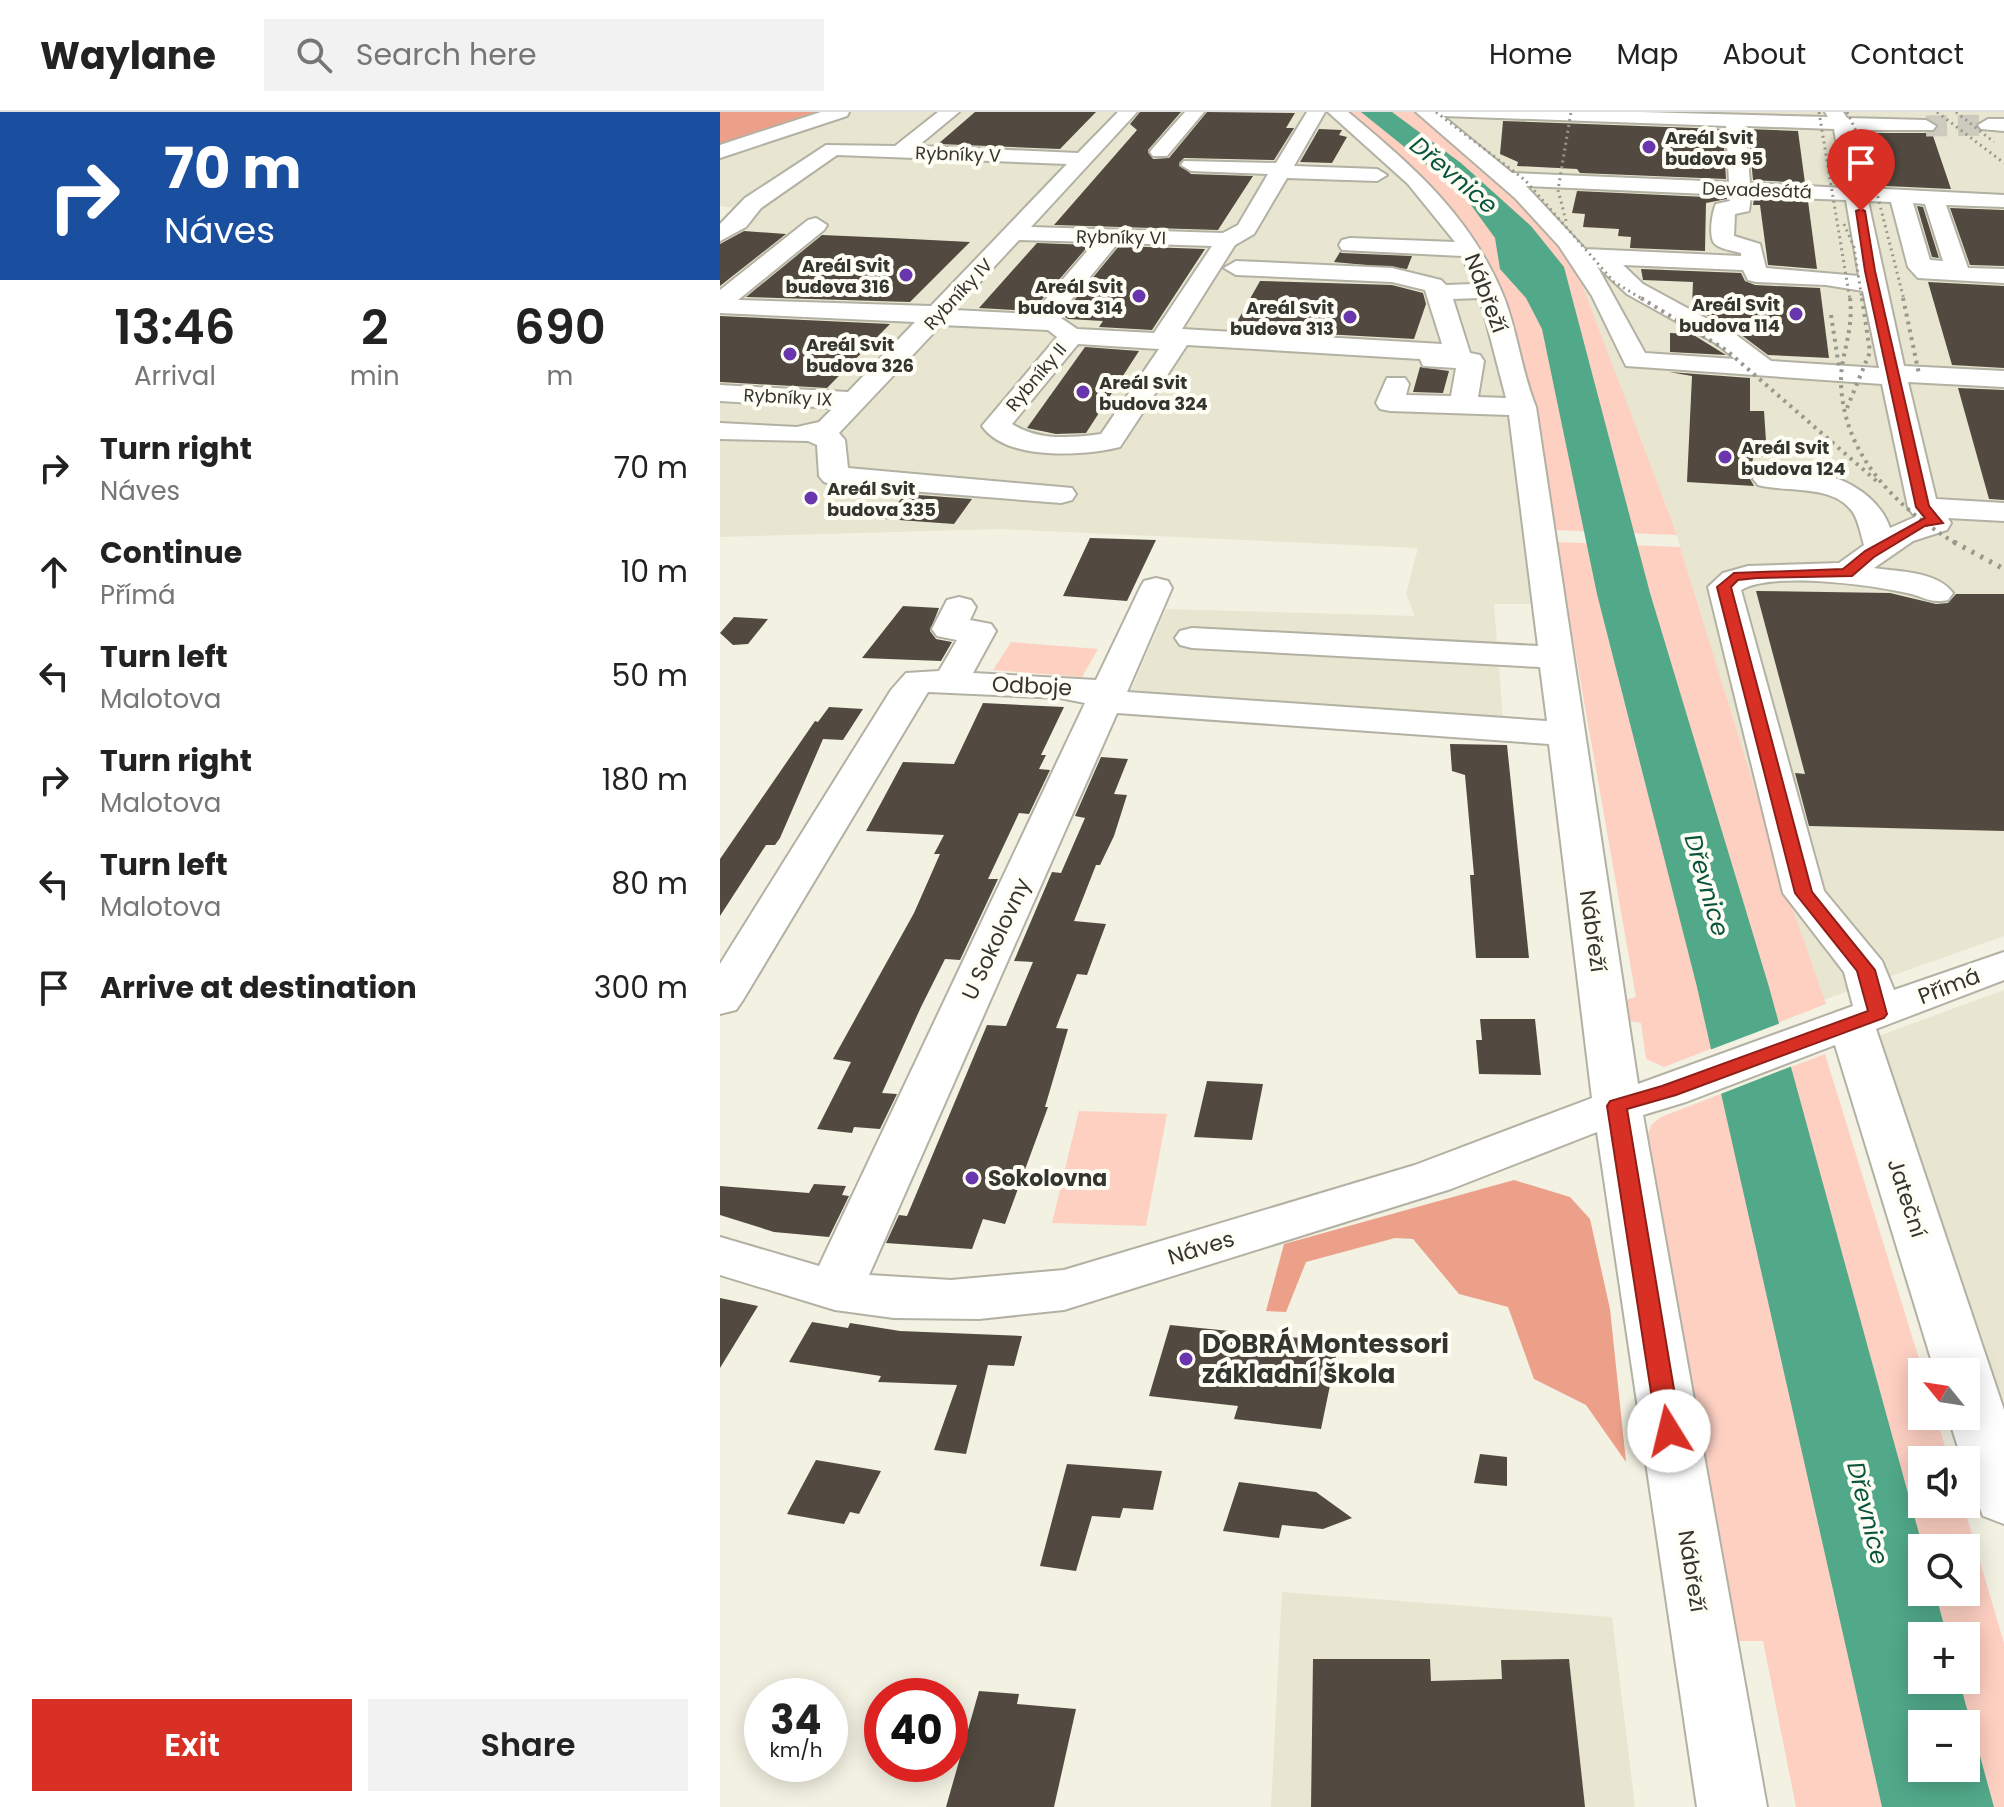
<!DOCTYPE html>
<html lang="en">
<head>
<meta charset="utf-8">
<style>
  body { margin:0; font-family:Poppins,sans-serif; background:#f2f2f2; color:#222; height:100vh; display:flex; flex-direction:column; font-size:30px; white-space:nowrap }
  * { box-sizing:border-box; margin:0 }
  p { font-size:26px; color:#767676 }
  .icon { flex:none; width:44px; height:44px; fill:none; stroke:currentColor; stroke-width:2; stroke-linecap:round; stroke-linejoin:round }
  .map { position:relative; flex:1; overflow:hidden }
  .sheet { display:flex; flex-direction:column; background:#fff; width:720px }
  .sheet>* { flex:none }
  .banner { background:#1a4fa0; color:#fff; overflow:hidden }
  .needle { width:52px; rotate:300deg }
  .controls { position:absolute; left:1188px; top:1246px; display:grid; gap:16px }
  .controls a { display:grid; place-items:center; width:72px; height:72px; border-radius:0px; background:#fff; box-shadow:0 4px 20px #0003; font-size:40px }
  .speed { position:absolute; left:24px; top:1566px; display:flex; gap:16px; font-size:40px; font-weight:700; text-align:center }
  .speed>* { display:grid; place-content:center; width:104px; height:104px; border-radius:50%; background:#fff; box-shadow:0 4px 20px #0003; line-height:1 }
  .speed small { font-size:20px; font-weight:400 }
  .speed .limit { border:12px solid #d22; background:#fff; color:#111 }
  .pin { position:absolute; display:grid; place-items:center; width:68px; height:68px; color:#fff; margin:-82px -34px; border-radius:50% 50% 50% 0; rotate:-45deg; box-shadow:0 0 8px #0007 }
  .pin .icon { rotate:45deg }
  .me { position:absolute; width:88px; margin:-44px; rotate:351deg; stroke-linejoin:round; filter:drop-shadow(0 0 6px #0008) }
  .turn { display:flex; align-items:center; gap:28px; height:168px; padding:0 32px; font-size:36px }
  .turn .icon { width:104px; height:104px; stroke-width:2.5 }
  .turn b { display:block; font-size:56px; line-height:68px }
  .eta { display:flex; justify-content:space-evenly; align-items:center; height:136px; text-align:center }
  .eta b { font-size:48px; font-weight:600; line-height:56px }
  .action { display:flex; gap:16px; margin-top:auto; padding:16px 32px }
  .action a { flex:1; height:92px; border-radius:0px; background:#d93025; color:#fff; font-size:32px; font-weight:600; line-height:92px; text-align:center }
  .action a+a { background:#f2f2f2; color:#222 }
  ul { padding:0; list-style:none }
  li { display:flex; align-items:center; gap:24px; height:104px; padding:0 32px }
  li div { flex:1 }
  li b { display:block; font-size:30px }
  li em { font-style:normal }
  header { display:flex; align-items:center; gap:48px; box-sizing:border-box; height:112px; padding:0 40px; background:#fff; border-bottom:2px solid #e0e0e0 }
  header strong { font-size:38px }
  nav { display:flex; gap:44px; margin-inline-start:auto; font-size:28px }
  .search { width:560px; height:72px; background:#f2f2f2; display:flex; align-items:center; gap:20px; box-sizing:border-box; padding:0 28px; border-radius:0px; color:#767676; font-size:30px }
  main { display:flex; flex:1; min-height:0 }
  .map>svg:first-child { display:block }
  .built { fill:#e8e6d0 }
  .green { fill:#fdd0c2; fill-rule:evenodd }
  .forest { fill:#eda089 }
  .water { fill:#51a98a; fill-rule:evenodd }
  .pier { fill:#f2f1e2 }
  .building { fill:#524a40 }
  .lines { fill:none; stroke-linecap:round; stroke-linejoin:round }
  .minor-tunnel { stroke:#cccbbe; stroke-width:21; stroke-dasharray:21 11; stroke-linecap:butt }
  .minor-casing { stroke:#b2b1a3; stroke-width:4 }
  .minor { fill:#fff; fill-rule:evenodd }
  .rail-far2 { stroke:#99988d; stroke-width:3; stroke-dasharray:2 4; stroke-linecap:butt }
  .rail-far1 { stroke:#99988d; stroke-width:4; stroke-dasharray:3 5; stroke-linecap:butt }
  .rail { stroke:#99988d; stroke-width:5; stroke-dasharray:3 7; stroke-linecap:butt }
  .route { fill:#d93025; stroke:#8d1f18; stroke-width:2 }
  .poi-dot { fill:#6936ad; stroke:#fffef5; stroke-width:3 }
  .labels { text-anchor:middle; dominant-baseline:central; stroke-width:8; stroke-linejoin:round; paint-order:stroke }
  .far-poi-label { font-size:18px; font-weight:bold; fill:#35352f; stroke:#fffef5; text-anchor:start }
  .far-street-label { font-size:18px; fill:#35352f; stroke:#fffef5 }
  .street-label { font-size:22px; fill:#35352f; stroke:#fffef5 }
  .poi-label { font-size:22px; font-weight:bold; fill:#35352f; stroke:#fffef5; text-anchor:start }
  .water-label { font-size:24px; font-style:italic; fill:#0a543f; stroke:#fffef5 }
  .near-poi-label { font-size:26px; font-weight:bold; fill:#35352f; stroke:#fffef5; text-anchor:start }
</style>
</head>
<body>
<header>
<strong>Waylane</strong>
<div class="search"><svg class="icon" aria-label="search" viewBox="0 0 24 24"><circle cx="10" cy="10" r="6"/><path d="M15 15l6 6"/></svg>Search here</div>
<nav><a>Home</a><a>Map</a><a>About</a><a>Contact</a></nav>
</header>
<main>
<section class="sheet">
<div class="banner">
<div class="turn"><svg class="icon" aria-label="right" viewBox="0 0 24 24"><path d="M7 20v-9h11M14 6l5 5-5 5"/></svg><div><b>70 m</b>Náves</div></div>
</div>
<div class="eta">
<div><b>13:46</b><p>Arrival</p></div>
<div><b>2</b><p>min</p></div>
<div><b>690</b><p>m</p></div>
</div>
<ul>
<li><svg class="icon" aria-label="right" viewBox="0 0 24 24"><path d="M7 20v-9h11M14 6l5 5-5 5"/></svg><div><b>Turn right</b><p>Náves</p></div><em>70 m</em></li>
<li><svg class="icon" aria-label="ahead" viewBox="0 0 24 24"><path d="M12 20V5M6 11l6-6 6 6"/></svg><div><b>Continue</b><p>Přímá</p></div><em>10 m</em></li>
<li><svg class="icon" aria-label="left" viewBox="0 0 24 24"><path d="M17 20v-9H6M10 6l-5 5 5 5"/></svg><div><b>Turn left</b><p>Malotova</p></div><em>50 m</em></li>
<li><svg class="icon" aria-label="right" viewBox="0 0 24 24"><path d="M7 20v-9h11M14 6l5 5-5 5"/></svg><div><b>Turn right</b><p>Malotova</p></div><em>180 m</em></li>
<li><svg class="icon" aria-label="left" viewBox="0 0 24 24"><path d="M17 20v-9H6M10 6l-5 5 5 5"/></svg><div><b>Turn left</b><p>Malotova</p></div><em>80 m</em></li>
<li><svg class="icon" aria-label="arrive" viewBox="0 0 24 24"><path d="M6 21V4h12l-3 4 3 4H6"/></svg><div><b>Arrive at destination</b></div><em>300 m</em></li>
</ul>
<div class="action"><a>Exit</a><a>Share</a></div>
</section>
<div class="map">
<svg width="1284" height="1695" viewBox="0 0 1284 1695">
  <rect width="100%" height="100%" fill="#f2f1e2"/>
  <path class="built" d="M132,0H606L686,69L733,121L781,246L801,356L814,492H774L783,607L409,583L446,497L695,504L686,482L698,436L280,417L0,425V115L22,97L0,94V44Z
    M695,0H1284V824L1092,892L954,414Z
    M1284,878V1304L1156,925Z
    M562,1480L892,1505L915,1695H551Z"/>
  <path class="green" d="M628,0H697L787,72L856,157L957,423L834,418C815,316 807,196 742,110C711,68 669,32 628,0Z
    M836,430L960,435L1065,775L1106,892L944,955L926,947L921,911L908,909L906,888L916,885Z
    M291,530L378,537L362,565L273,558Z
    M1105,942L1203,1260L1202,1304H1216L1229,1348H1202V1392H1243L1284,1531V1695H1076L1043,1529H1005L928,1022L932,1012L941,1005ZM1202,1436H1246V1480H1202ZM1202,1524H1246V1568H1202ZM1202,1612H1246V1656H1202Z
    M359,999L447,1002L426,1114L332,1111Z"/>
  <path class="forest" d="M0,0H100L0,36Z
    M794,1068L850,1085L870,1107L890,1197L906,1350L866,1293L814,1267L788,1195L739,1182L693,1127L675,1126L586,1150L566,1200L546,1199L564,1132Z"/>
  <path class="water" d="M641,0H672L741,51L811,114L844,155L930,481L1049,875L1203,1436L1202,1480H1215L1227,1524H1202V1568H1239L1274,1695H1162L977,875L877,482L822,217L806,186L780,157L775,126L743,82ZM1202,1612H1246V1656H1202Z"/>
  <path class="pier" d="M1063,910L1075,953L998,983L987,939Z"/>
  <path class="building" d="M255,0H376L340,37L218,32Z
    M420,0H461L428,38L433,47L449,46L487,0L575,1L566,16H574L554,48L464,46L459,51L471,62L533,64L498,118L334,113L417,18L410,12Z
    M783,9L1003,17L1006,67L860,61L857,57L797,54L798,50L780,42Z
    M599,17L622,18L619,23L627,25L612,51L580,50Z
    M1028,17L1078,19L1085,71L1033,68Z
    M1152,21H1212L1231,77L1166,74Z
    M857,79L1007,86V87L986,91L985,139L910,136L911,125L898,124L899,117L863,115L865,102L852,101Z
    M1034,87L1088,89L1097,157L1048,153L1040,93H1033Z
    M1197,94L1203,95L1219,146L1212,145Z
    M1230,96L1284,98V154L1250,153Z
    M24,119L66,122L0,174V132Z
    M102,123L171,126L250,130L190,190L26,185Z
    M317,131L369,133L312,199L259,196Z
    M399,134L485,137L432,218L379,215L383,209L348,207L342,203Z
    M620,140L622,141L692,144L687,157L614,150Z
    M921,157L1021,161L1025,169L1035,173L1100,176L1109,246L1048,243L1016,219L972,195L973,170L923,168Z
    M540,169L672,173L703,181L706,192L694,227L513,217Z
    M1208,170L1284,174V256L1232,253Z
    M0,204L170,212L107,276L0,270Z
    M950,221L972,222L1006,243L950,240Z
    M365,235L419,239L366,321L336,322L307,316Z
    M700,255L729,259L723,281L693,280Z
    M949,260L1030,266V299H1044L1047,344L1033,346L1030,367L1034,374L967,370L972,264Z
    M1238,276L1284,278V388L1269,387Z
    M185,382L252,387L234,412L165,407Z
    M370,426L436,428L407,489L343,484Z
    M1036,479L1170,481L1216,492L1228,491L1236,482H1284V719L1089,714L1075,661L1085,662Z
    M183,494L219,496L210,519L216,527L232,530L221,549L142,546Z
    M14,505L48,507L28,532L13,533L0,521Z
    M263,591L344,595L321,643H326L319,657L330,658L309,702L299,701L268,767H278L240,848L225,847L201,895L162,981L177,982L160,1017L134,1015L132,1021L97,1017L131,950L113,947L194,801L220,742H214L224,723L146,719L183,650L234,652Z
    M109,595L143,597L123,628L103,627L60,726L55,733H46L0,804V747L95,609L98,610Z
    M730,632L787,633L809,846H756L750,763H754L745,663L732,659Z
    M381,645L408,647L394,682L407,683L394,724L380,753H376L354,809L386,812L367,863L357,862L336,916L348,917L325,995H328L285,1112L263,1107L252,1137L166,1131L179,1103L187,1104L267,913L286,914L313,850L294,849L332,760L341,761L365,706L355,704Z
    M760,907H815L821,963L759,962L756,928H762Z
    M487,969L543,972L532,1028L474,1025Z
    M94,1072L126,1074L122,1083L129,1084L109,1125L54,1120L0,1103V1074L89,1081Z
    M0,1186L38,1194L0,1256Z
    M92,1210L128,1216L130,1211L180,1219L302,1224L294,1254L268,1253L246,1342L214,1338L237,1273L158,1270L161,1264L69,1250Z
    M450,1213L619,1230L601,1317L514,1307L518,1294L429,1284Z
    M760,1342L787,1345V1374L754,1371Z
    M96,1348L161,1359L139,1402L130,1400L124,1412L67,1402Z
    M347,1352L442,1359L433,1398L403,1396L400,1406L372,1404L356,1459L320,1454Z
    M519,1370L596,1380L632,1406L603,1417L562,1413L559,1426L503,1419Z
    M593,1547H710L711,1569L782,1567L781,1548L849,1547L865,1695H591Z
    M259,1579L299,1582L297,1592L356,1597L334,1695H226Z"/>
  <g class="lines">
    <path class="minor-tunnel" d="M1206,14L1268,13"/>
    <g class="minor-casing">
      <path id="minor" d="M101,0H129L127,4L0,46V33Z
        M218,0H239L198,34L358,41L398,0H417L311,115L503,121L518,113L548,62L471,59L461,53L464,49L556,51L587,0H605L574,54L657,57L667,63L657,69L567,66L534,122L515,133L462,217L722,232L705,178L672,170L516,163L504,156L516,149L672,156L721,168L726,173L754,172L742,144L622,138L619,133L622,128L630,126L735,130L688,72L608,0H628C694,55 753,106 785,188C798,223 802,261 816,295L918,972L1133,894L1124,860L1063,781L988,475L1003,461L1028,454L1119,451L1144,433C1141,423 1139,411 1134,402C1115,371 1067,381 1038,373L1033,367L1038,361C1084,349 1153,367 1170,416L1195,405L1188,395L1162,272L906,254L872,184L839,134L795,86L696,0H921L1108,5L1105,0H1123L1127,6L1206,8L1216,14L1213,18H1133L1145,76L1284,83V95L1226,93L1248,156L1284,157V171L1198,166L1188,155L1171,90L1148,89L1184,254L1284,259V275L1188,270L1216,387L1284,391V409L1228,406L1231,411L1227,418L1193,429L1154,456C1179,460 1217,459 1233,481L1228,488C1210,492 1203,484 1187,481C1151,473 1052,459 1021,478L1104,779L1162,849L1174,878L1284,840V868L1156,917L1284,1298V1412L1263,1404L1246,1361V1348H1242L1228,1304H1246V1260H1215L1115,933L966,990L923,1003L1047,1695H977L877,1020L731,1077L344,1198L259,1207L174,1206L115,1198L0,1163V1125L99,1154L365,591L340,586L208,580L23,888L16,898L0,902V852L171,578L186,561L219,559L237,528L217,524L212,517L227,488L239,485L251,488L256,495L250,508L271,512L276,519L253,561L376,568L420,476L424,469L436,466L448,469L452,476L407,580L827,609L820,555L472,536L460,533L455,526L460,519L472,516L818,534L789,303L670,299L660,297L656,291L667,266H685L689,272L686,283L731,284L736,256L703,254L700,247L467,233L400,335C364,344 286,349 262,314L337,225L328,218L221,213L119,321L125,328L128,356L352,376L356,382L352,388L341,391L114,373L104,370L99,364L97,333L88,329L0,327V311L77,315L99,310L113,296L0,289V273L128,280L195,210L0,201V178L88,108L96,106L107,113L104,118L18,188L211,194L347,52L117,43L41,96L26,115L0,129V112L25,86L106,33L175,34ZM723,4L1006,14L1009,70L792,61ZM1025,14L1114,17L1124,76L1030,71ZM806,74L1010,83V89L996,92C992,100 988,126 995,132C1000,137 1014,139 1021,141V144L865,137ZM1031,84L1126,88L1139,164L1046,156L1040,132L1014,124L1015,102L1029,99ZM1193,91L1205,92L1223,149L1210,148ZM299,128L375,130L313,202L234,198ZM398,131L492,134L434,221L357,217L338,204ZM903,153L1023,158L1028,168L1036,170L1106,173L1143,179L1159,256L1051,249L1015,222L923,172ZM877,154L907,182L997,232L1015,247L925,241ZM760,186L786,286L758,285L764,249L760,243L750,241L733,187ZM358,232L439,237L381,322C352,326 318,329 292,312ZM397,601L829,632L872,986L695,1053L344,1158L231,1168L149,1163Z
        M465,0H484L447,44H433L430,40L433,36Z
        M1268,7H1284V19L1261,17L1258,13Z"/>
    </g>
    <use href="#minor" class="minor"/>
    <path class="rail-far2" d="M716,0L805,68L894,170L924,188
      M1099,0L1130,188
      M1127,0L1147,42L1184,188
      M1217,0L1284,51
      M1236,0L1274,30
      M846,109L838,78L851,0
      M1124,112L1134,135L1142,188"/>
    <path class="rail-far1" d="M921,186L1006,238L1160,372
      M1130,186C1134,221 1120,243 1121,272C1124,345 1178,397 1237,432
      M1183,186L1199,262
      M1111,203L1119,255
      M1127,296L1150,240L1142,186"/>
    <path class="rail" d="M1234,430L1284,457"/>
  </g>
  <path class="route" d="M1141,97L1145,99L1155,159L1209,394L1223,411L1205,414L1154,445L1132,464L1037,466L1018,468L1011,475L1092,780L1155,858L1167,902L1164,906L956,983L907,997L961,1319L957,1326H940L937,1319L887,994L890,989L942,974L1148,899L1137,859L1075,781L997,475L1014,461L1123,457L1145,439L1205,406L1196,395L1145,159L1136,99Z"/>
  <g class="poi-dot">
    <circle cx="929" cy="35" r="8"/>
    <circle cx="186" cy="163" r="8"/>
    <circle cx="419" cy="184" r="8"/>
    <circle cx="1076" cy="202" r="8"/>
    <circle cx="630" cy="205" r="8"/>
    <circle cx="70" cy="242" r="8"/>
    <circle cx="363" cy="280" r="8"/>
    <circle cx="1005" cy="345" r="8"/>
    <circle cx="91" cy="386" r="8"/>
    <circle cx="252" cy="1066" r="8"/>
    <circle cx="466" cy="1247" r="8"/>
  </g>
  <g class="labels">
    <g class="far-poi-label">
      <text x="945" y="25">Areál Svit<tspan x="945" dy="21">budova 95</tspan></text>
      <text x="170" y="153" text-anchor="end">Areál Svit<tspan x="170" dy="21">budova 316</tspan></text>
      <text x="403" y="174" text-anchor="end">Areál Svit<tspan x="403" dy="21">budova 314</tspan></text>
      <text x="1060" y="192" text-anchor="end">Areál Svit<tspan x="1060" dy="21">budova 114</tspan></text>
      <text x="614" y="195" text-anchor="end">Areál Svit<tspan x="614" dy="21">budova 313</tspan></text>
      <text x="86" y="232">Areál Svit<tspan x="86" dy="21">budova 326</tspan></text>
      <text x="379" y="270">Areál Svit<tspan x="379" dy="21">budova 324</tspan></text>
      <text x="1021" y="335">Areál Svit<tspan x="1021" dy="21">budova 124</tspan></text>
      <text x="107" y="376">Areál Svit<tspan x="107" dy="21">budova 335</tspan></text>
    </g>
    <g class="far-street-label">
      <text transform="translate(238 42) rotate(2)">Rybníky V</text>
      <text transform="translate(1037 78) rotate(2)">Devadesátá</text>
      <text transform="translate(401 125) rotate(1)">Rybníky VI</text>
      <text transform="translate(238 182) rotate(-47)">Rybníky IV</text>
      <text transform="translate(316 265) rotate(-50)">Rybníky II</text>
      <text transform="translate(68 285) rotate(3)">Rybníky IX</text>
    </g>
    <g class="street-label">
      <text transform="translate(766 181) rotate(69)">Nábřeží</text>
      <text transform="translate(312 574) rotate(3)">Odboje</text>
      <text transform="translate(873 819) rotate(82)">Nábřeží</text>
      <text transform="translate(276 827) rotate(-65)">U Sokolovny</text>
      <text transform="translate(1229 874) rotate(-21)">Přímá</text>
      <text transform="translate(1187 1086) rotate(72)">Jateční</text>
      <text transform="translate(481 1136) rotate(-17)">Náves</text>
      <text transform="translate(972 1459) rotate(81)">Nábřeží</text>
    </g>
    <g class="poi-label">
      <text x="268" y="1066">Sokolovna</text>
    </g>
    <g class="water-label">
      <text transform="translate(734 63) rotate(40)">Dřevnice</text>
      <text transform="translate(987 773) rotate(74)">Dřevnice</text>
      <text transform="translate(1148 1401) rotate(76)">Dřevnice</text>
    </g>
    <g class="near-poi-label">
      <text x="482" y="1232">DOBRÁ Montessori<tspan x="482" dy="30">základní škola</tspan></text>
    </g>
  </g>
</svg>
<div class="controls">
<a><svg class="needle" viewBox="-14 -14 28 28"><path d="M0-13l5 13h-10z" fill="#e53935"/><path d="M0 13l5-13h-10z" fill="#767676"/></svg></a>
<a><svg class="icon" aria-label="sound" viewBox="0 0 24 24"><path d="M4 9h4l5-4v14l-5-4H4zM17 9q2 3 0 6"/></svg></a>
<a><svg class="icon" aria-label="search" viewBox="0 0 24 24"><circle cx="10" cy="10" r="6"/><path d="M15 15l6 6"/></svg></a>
<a>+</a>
<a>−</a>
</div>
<div class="speed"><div>34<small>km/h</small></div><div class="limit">40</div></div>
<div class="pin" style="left:1141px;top:99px;background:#d93025"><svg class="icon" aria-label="arrive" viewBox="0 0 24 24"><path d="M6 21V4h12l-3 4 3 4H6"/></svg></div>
<svg class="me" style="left:949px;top:1319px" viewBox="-20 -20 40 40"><circle r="19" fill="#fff"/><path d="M0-13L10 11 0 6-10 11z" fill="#d93025"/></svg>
</div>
</main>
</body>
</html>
